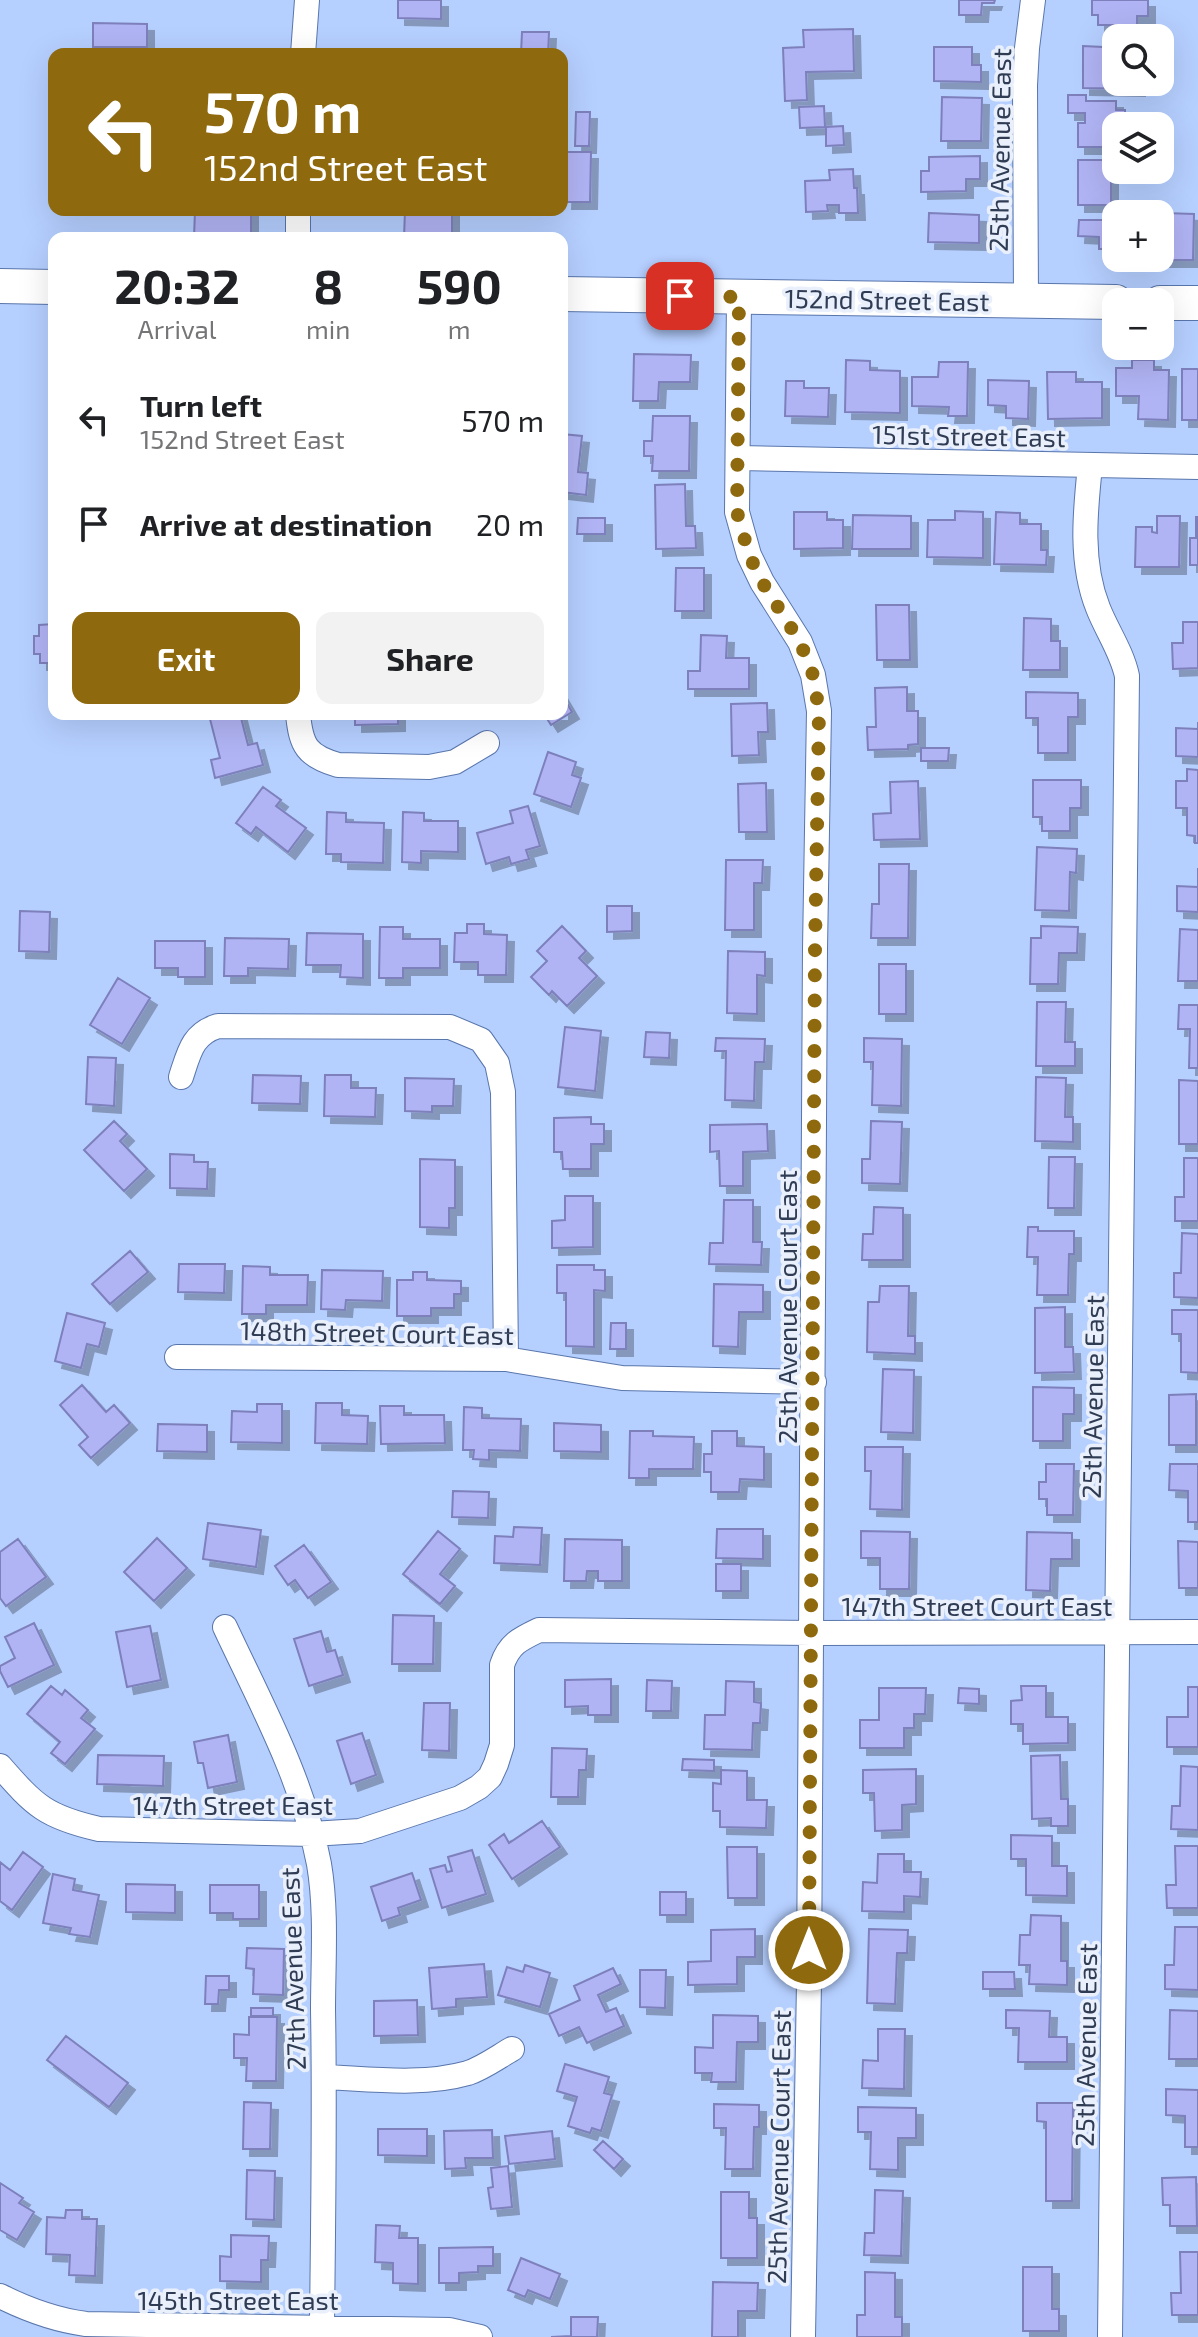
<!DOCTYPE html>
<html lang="en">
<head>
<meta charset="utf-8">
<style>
  body { margin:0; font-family:"Exo 2",sans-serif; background:#f2f2f2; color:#202124; height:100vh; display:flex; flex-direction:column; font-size:30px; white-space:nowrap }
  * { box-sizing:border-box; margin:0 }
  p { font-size:26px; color:#757577 }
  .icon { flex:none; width:44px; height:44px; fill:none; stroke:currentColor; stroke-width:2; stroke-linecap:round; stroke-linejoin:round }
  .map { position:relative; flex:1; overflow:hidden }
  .sheet { position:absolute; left:48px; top:232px; width:520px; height:488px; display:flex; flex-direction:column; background:#fff; border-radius:16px; box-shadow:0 8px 32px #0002 }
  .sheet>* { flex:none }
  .banner { position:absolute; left:48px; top:48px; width:520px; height:168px; border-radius:16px; box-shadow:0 8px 32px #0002; background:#8f690e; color:#fff; overflow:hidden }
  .fabs { position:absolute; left:1102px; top:24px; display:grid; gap:16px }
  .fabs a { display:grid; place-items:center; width:72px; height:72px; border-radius:16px; background:#fff; box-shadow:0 8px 32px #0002; font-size:40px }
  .pin { position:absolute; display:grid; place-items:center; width:68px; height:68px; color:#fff; margin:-34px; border-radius:16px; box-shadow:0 4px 12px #0006 }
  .me { position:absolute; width:88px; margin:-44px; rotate:0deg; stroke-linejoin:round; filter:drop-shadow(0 0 6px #0008) }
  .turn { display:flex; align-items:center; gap:28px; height:168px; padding:0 24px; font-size:36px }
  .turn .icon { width:104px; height:104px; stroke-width:2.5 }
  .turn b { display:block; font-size:56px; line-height:68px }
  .eta { display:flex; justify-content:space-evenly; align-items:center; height:136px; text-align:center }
  .eta b { font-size:48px; font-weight:700; line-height:56px }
  .button { display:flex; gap:16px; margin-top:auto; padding:16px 24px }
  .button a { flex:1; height:92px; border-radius:16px; background:#8f690e; color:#fff; font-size:32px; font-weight:700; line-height:92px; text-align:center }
  .button a+a { background:#f2f2f2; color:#202124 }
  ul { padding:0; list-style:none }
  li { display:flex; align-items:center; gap:24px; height:104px; padding:0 24px }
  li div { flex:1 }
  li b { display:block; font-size:30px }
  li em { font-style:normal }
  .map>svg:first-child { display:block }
  .building { fill:#b1b4f4; stroke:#7e80bc; stroke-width:2; filter:url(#shadow) }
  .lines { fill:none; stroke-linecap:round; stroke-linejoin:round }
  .minor-casing { stroke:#5976ac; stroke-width:26 }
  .secondary-casing { stroke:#5976ac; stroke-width:36 }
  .minor { stroke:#fff; stroke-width:24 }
  .secondary { stroke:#fff; stroke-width:34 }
  .route { stroke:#8f690e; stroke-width:14; stroke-dasharray:0 25.2 }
  .labels { text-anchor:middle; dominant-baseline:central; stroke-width:7; stroke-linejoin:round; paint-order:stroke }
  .street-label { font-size:26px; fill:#2f3c54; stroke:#e9f0fc }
</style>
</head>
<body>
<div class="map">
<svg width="1198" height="2337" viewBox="0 0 1198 2337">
  <defs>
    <filter id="shadow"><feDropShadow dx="7" dy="7" stdDeviation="0" flood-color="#0004"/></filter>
  </defs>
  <rect width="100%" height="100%" fill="#b5cfff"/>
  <path class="building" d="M398,0H441V19L398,18Z
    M959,0H995L994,3H982L981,15H959Z
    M1092,0H1148V16H1137V25H1098V15H1092Z
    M93,23L147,24V47H93Z
    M853,29L854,71L806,72L807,100L785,101L783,48L804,47L803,30Z
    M522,32H549L548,54H521Z
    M1083,46L1103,47V61H1116V82H1138V89L1083,88Z
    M934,47H972V65H981V82L934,81Z
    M1068,95H1086V101H1116V110H1125V126H1116V147H1078V123H1085V113H1068Z
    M942,97L982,98L981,141H941Z
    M824,106L825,127L800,128L799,107Z
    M576,112H590L589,146H575Z
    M843,126L844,145L826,146V127Z
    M562,152H591L590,202H565L566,181L562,180Z
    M980,156V179H966V191L921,192V171H929V157Z
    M1078,160H1111V205H1078Z
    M853,169L854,188H857L858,213H839V205H827L828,211L806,212L805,181L830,180L829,170Z
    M195,210H251V238H194Z
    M405,210H452V238H404Z
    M929,213L979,215V243L928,242Z
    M1164,213L1194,214L1193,260H1162Z
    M1079,220H1116V249H1099V237L1078,236Z
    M634,354L691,355L690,382H659L658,401H633Z
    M846,360L870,361V370L900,371V413L845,412Z
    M1132,360H1154V370H1169L1168,420L1138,419L1139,396H1116V368H1132Z
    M939,362H968L967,416H948L949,407L912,406V377H938Z
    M1182,369H1198V420H1182Z
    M1047,372H1076V382H1102V418L1048,419Z
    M988,380L1029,381L1028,419L1006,418V406L988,405Z
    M786,381H804V388H829L828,417L785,416Z
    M653,416H690L689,471H652L653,456H644V441H652Z
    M562,434L582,436L578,472L588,473L586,495L562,492Z
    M685,484L686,526H695L696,548L656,549L655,485Z
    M955,511L983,512V558L927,557L928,520H955Z
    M794,512H827V520H843V548L794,549Z
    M996,512L1020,513V524H1041V550H1047L1046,565L994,564Z
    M853,515L911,516V549H852Z
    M1157,516H1180L1179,567H1135L1136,527H1152V532L1157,533Z
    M1196,517H1198V565H1190V538H1196Z
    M578,518H605V534H577Z
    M676,568H704V611H675Z
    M876,605H909L910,660H877Z
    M1024,618L1051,619V641H1060V670H1023Z
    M1183,622H1198V668L1173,669L1172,643H1183Z
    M54,624V663H40V654H34V636H39V625Z
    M701,635L727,636L726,658H749V689H688V671H700Z
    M907,687V711H918V744L908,745V749L868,750L867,727H876L875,688Z
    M1026,692L1078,693V717H1068V753H1038V718H1026Z
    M562,695L572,712L551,725L544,714H562Z
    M767,703L768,732H758L759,755L732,756L731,704Z
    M229,714H240L248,745L257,743L263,765L215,778L211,760L220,758L210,719Z
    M355,714H398V724L355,725Z
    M1198,722V757L1176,756V728L1198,729Z
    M921,748H949L948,761H921Z
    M548,752L576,762L572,775L581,778L571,807L534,794Z
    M1187,769L1198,770V843H1195V836L1187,835V808H1176V781H1187Z
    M1033,780H1081V808H1070V831H1042V817H1033Z
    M918,781L920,839L874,840L873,814L891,813L890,782Z
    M766,783L767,832H739L738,784Z
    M263,787L281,800L276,806L306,828L288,852L256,827L251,834L236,823Z
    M528,806L540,846L526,850L529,859L511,864L509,857L486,864L477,833L513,823L510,811Z
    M327,812L346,813V822L384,823L383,863L341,862V854H326Z
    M403,812L424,813V821H458V852L421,851V863L402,862Z
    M1037,847L1077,849L1076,873L1070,872L1069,911L1035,910Z
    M726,860H763L762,883H754V930H725Z
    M879,864H909L908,938H871L872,904H879Z
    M1198,868V912L1177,911V886L1198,887Z
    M607,906H632V931L607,932Z
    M20,911L50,912L49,952L19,951Z
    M467,924H484V934L507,935L506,975H478V962H454L455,933H467Z
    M562,926L586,951L579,958L597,976L567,1006L552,991L549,995L531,977L547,961L537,951Z
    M1041,926L1078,927L1077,953H1059L1058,984H1030L1031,938H1041Z
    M380,927H403V939H440V968H403V978H379Z
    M1180,929L1198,930V981H1178Z
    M307,933L363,934V978L340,977L341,965H306Z
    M225,938L289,939L288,969L248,968V976H224Z
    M155,941H205V977H178V968H155Z
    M728,951L765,952V976L757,975V1014L727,1013Z
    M879,964H906V1014H879Z
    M118,978L150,998L122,1044L90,1025Z
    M1037,1002H1066L1065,1042H1075V1066H1036Z
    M1179,1005H1198V1068H1189L1190,1029H1178Z
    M565,1027L601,1031L595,1091L558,1087Z
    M646,1032L670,1033L669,1058L644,1057Z
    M716,1038L765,1039L764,1062H755L754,1101L725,1100L726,1051H715Z
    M864,1038L902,1039L901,1106L872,1105L873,1062H864Z
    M88,1057L116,1058L114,1106L86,1104Z
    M253,1075L301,1076L300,1104L252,1103Z
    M325,1075H351V1088H376L375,1117L324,1116Z
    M1036,1077L1066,1078L1065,1117H1073V1142L1035,1141Z
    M405,1078L454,1079L453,1106H432V1112L405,1111Z
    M1179,1080L1198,1081V1144H1179Z
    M591,1117V1124H604V1144H591V1169H563L562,1152H554V1118Z
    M114,1121L127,1134L120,1141L147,1169L124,1191L84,1150Z
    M871,1121L902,1122L900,1184L862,1183V1159H870Z
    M767,1124L768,1151L743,1152V1186H720L719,1151L710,1152V1125Z
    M170,1154L194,1155V1162H208L207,1189L170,1188Z
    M1049,1157H1075L1074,1208H1048Z
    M1184,1158H1198V1221H1175V1197H1184Z
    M420,1159L455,1160V1208H449V1228L420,1227Z
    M565,1196H593V1247L552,1248V1221L565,1220Z
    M724,1200H753V1242H762L761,1265L709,1264L710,1243H723Z
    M874,1207L903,1208V1260H862L863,1234H873Z
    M1028,1227H1038V1231H1074V1254H1069L1068,1295H1037L1038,1257H1027Z
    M1182,1233L1198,1234V1298L1174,1297V1273H1181Z
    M130,1251L148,1272L110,1304L92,1284Z
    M179,1264H225L224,1293L178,1292Z
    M557,1265H594V1270H605V1291L594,1290V1347L566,1346V1293H557Z
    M243,1266L270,1267V1275H308L307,1305H266V1314H242Z
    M322,1270L383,1271L382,1301L346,1300L345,1310L321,1309Z
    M413,1272H427V1280L461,1281V1294H454V1308H431V1316H397V1280H413Z
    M714,1284L763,1285V1312H739L738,1347L713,1346Z
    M880,1286H909L908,1336H915V1354L867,1352L868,1302H879Z
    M1065,1307V1347H1073L1074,1372L1035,1373V1308Z
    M1172,1310H1198V1373L1181,1372V1334H1172Z
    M67,1313L105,1323L99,1347L87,1344L81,1368L55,1361Z
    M611,1323H626V1349H610Z
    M883,1369L914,1370L913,1433L881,1432Z
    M82,1385L106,1412L114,1405L130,1423L91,1458L79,1445L88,1437L60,1405Z
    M1033,1387L1074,1388V1414H1063V1441H1033Z
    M1196,1394V1445H1169V1395Z
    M316,1403H342V1415L368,1416L367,1444L315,1443Z
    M257,1404H282V1443L231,1442L232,1411L257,1412Z
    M380,1406H404V1415H444L445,1443L381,1444Z
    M464,1407L482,1408V1418L521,1419L520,1451L489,1450V1460L473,1459L474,1450H463Z
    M554,1423L601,1425V1452L554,1451Z
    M158,1424L207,1425V1452L157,1451Z
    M630,1431H653V1436L694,1437L693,1469H649V1478H629Z
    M712,1431H737V1446L764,1447V1480L740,1479L739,1492H711V1472H704V1454H712Z
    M865,1447H903L902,1510L870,1509L871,1471H865Z
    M1046,1464H1074L1073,1515H1047V1499H1039V1482H1046Z
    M1170,1464H1198V1522H1188V1491L1169,1490Z
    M453,1491L489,1492L488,1518L452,1517Z
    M208,1523L261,1530L256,1567L203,1559Z
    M514,1527L542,1528L540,1565L494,1563L495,1536L513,1537Z
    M717,1529H763V1559L716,1558Z
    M438,1531L460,1549L440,1574L455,1586L440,1604L403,1574Z
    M861,1531L910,1532L909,1589H880V1558H861Z
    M1027,1532L1072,1533V1559H1051L1050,1591L1026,1590Z
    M157,1538L187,1568L154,1601L124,1572Z
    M18,1539L46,1577L6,1606L0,1598V1552Z
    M565,1539L622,1540V1581H598V1571H587L586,1581H564Z
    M1178,1541L1198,1542V1588H1179Z
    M304,1545L331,1582L308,1598L295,1580L288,1585L275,1566Z
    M716,1564H741V1591H716Z
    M393,1615L434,1616L433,1664H392Z
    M34,1623L54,1665L8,1687L0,1671V1666L15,1658L5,1637Z
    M150,1626L161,1680L127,1687L116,1632Z
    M321,1631L327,1652L335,1650L343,1675L309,1686L294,1639Z
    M611,1679V1715H588V1706L565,1707V1680Z
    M647,1680L672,1681L671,1711H646Z
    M726,1681L754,1682V1702L761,1703L760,1723H753L752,1750L704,1749L705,1715H725Z
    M51,1686L62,1695L65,1690L88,1710L81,1718L95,1729L65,1764L51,1753L60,1742L27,1714Z
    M1021,1686H1046V1717H1068V1743L1023,1744V1724H1011V1701L1022,1700Z
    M1188,1687H1198V1747H1167V1717H1188Z
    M879,1688H926L925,1714H914V1728H904V1748H860V1720H879Z
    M959,1688L979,1689V1704L958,1703Z
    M424,1703H450L449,1751L422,1750Z
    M362,1733L376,1775L351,1784L337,1741Z
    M228,1735L237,1782L208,1788L203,1763H198L194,1742Z
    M552,1748L587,1749L586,1770H579L578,1797H551Z
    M98,1755L164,1756L163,1786L97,1784Z
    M1060,1755L1061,1799H1068V1826H1051V1818L1032,1819L1031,1756Z
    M683,1759L714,1760V1771L682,1770Z
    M1181,1766L1198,1767V1830L1171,1829L1172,1806H1180Z
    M916,1769V1804L902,1805V1830L875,1831L874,1793H863V1770Z
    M721,1770L747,1771V1800H767L766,1828L720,1827V1811H713V1783L721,1784Z
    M542,1821L560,1847L512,1879L489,1845L504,1834L509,1843Z
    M1011,1835L1052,1836V1866H1067V1896L1026,1895V1859H1011Z
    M1175,1846H1198V1908H1167L1166,1885H1176Z
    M727,1847H757V1898H728Z
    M472,1850L486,1894L442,1908L430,1869L445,1865L447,1872L452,1871L448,1857Z
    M23,1852L43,1867L12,1910L0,1901V1862L10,1870Z
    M878,1854H904V1872H921L920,1897L904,1896V1912L862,1911L863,1882L877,1883Z
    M412,1873L421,1900L398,1908L400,1915L382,1921L371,1887Z
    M53,1874L75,1879L73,1890L99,1895L90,1937L69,1934L71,1928L43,1923Z
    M126,1884L175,1885V1913L126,1912Z
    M210,1885H259V1919H233V1913H210Z
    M660,1892H686V1915H660Z
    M1031,1915L1061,1916V1961H1067V1985L1029,1984L1030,1965H1019L1020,1935H1030Z
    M1175,1927H1198V1990L1165,1989V1965H1174Z
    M755,1929V1957H737V1984L688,1985V1962L711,1961V1930Z
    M869,1929L908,1930L907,1953H897L895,2004L867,2003Z
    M247,1948L284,1949L283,1995L253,1994L254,1969L246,1968Z
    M484,1964L487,1997L456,1999V2007L432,2009L429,1968Z
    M525,1965L550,1973L540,2007L498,1995L507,1967L523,1972Z
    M613,1968L621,1984L598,1995L606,2012L616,2008L624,2026L587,2043L579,2027L559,2036L549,2014L580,2000L574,1986Z
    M640,1970H666L665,2008L640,2007Z
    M983,1972H1014L1015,1989H983Z
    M206,1976H229V1990H219L218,2004H205Z
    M417,2000L418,2035L374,2036V2001Z
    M251,2008H273V2016H251Z
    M1006,2010L1050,2011L1049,2037H1067V2062H1018L1019,2028H1006Z
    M1170,2010L1198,2011V2059H1169Z
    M713,2015L758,2016V2042H737L736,2082H711L712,2073H695V2047L713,2048Z
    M249,2017H277L276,2081H246L247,2058H234V2034L249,2035Z
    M878,2029H905L904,2089L862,2088L863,2060L878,2061Z
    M66,2036L128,2083L109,2107L47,2060Z
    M565,2064L609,2077L604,2093L612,2095L601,2131L592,2128L590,2133L568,2126L577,2097L557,2091Z
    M1166,2089L1198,2090V2147H1185V2116L1166,2115Z
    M244,2102L271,2103L270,2149H243Z
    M1037,2103H1073L1072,2201H1046V2122L1037,2121Z
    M714,2104L759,2105V2127H754L753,2169H725L726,2128H714Z
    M858,2107L916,2108V2138H898V2170L870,2169L871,2132H858Z
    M378,2129H427V2156L378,2155Z
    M492,2130L493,2158H465L466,2168L445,2169L444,2131Z
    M552,2131L555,2159L509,2164L505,2136Z
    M603,2141L623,2159L614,2169L594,2150Z
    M508,2166L512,2207L491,2209L488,2188L493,2187L491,2168Z
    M247,2170L275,2171L274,2220L246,2219Z
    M1196,2177L1197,2226H1170V2205H1163L1162,2178Z
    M0,2183L23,2198L19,2203L34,2212L17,2240L0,2230Z
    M875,2190L903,2191L901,2256L864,2255L865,2233H874Z
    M721,2192H749V2218H757V2258H721Z
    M66,2210H82V2219H97L95,2276L69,2275L70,2255L46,2254L47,2217L65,2218Z
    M376,2225L400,2226L399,2238H418V2284L393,2283V2263L375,2262Z
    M231,2235L269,2236L268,2260H261V2282L220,2281V2256L231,2257Z
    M493,2247V2266H478V2272L459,2273V2283H439V2248Z
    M1180,2252H1198V2315H1172L1171,2293H1181Z
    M521,2258L560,2274L550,2299L528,2290L525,2297L508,2290Z
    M1023,2267H1052V2309H1059V2331H1023Z
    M865,2272L895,2273V2317H902V2337H857V2315H865Z
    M713,2282L758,2283L757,2311H738V2337H712Z
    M571,2317H598L597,2337H551L571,2336Z"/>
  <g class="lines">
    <g class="minor-casing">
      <path id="minor" d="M303,54L307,0
        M298,210V238
        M739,297L737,512L749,555L762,582L800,642L813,675L819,711L815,949L809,1982L803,2337
        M1026,301L1025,85L1027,48L1033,0
        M739,458L1198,467
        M1090,466C1085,513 1080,563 1098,608C1107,631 1122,652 1127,676L1110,2337
        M298,714C301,746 307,756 338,765L429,767L455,762L487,743
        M181,1077C189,1053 192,1034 218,1026L450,1027L481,1040L497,1063L503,1092L506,1359
        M177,1357L506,1359L622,1378L814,1382
        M225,1627C261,1704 303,1780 319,1864C327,1911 323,1962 323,2010C325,2116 323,2221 322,2327
        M0,1766C35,1806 46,1817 99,1829L312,1834L360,1831L460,1798L479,1787L490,1777L496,1764L502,1745V1665C509,1644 520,1639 539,1630L812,1633L1198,1632
        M324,2077C371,2079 422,2086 468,2073C483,2068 498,2057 512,2049
        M0,2296C28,2310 55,2320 86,2324L449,2330L480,2337"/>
    </g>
    <g class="secondary-casing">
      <path id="secondary" d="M0,286L54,287
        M562,294L1116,302
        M1160,303H1198"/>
    </g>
    <use href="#minor" class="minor"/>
    <use href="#secondary" class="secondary"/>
  </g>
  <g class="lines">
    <path class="route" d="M680,296L739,297L737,512L749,555L762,582L800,642L813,675L819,711L815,949L809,1950"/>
  </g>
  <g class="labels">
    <g class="street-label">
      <text transform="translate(999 150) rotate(-89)">25th Avenue East</text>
      <text transform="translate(887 299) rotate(1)">152nd Street East</text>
      <text transform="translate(969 435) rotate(1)">151st Street East</text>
      <text transform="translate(786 1307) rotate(-90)">25th Avenue Court East</text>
      <text transform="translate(377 1332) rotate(1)">148th Street Court East</text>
      <text transform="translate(1092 1397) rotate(-89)">25th Avenue East</text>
      <text x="977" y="1605">147th Street Court East</text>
      <text x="233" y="1804">147th Street East</text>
      <text transform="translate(292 1969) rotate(-92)">27th Avenue East</text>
      <text transform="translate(1085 2045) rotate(-89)">25th Avenue East</text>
      <text transform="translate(778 2147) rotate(-89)">25th Avenue Court East</text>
      <text x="238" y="2299">145th Street East</text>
    </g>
  </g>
</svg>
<div class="fabs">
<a><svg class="icon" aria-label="search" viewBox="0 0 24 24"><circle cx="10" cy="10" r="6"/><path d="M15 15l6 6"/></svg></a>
<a><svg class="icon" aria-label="layers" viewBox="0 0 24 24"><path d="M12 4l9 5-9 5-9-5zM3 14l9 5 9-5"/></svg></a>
<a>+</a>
<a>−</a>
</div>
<div class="pin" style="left:680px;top:296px;background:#d93025"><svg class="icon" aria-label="arrive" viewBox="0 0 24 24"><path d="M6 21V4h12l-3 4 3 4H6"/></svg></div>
<svg class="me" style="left:809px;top:1950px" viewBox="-20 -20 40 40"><circle r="17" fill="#8f690e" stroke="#fff" stroke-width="3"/><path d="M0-11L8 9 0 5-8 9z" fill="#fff"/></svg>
<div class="banner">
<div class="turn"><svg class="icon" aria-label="left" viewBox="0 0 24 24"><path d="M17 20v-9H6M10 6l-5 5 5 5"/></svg><div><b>570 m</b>152nd Street East</div></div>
</div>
<section class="sheet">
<div class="eta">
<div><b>20:32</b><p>Arrival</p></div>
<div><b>8</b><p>min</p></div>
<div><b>590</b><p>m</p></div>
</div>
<ul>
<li><svg class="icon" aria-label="left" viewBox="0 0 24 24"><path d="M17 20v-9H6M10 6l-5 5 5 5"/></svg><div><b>Turn left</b><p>152nd Street East</p></div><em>570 m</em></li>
<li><svg class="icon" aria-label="arrive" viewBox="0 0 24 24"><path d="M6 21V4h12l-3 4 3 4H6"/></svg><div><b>Arrive at destination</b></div><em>20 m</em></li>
</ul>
<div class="button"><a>Exit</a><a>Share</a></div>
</section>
</div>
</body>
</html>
